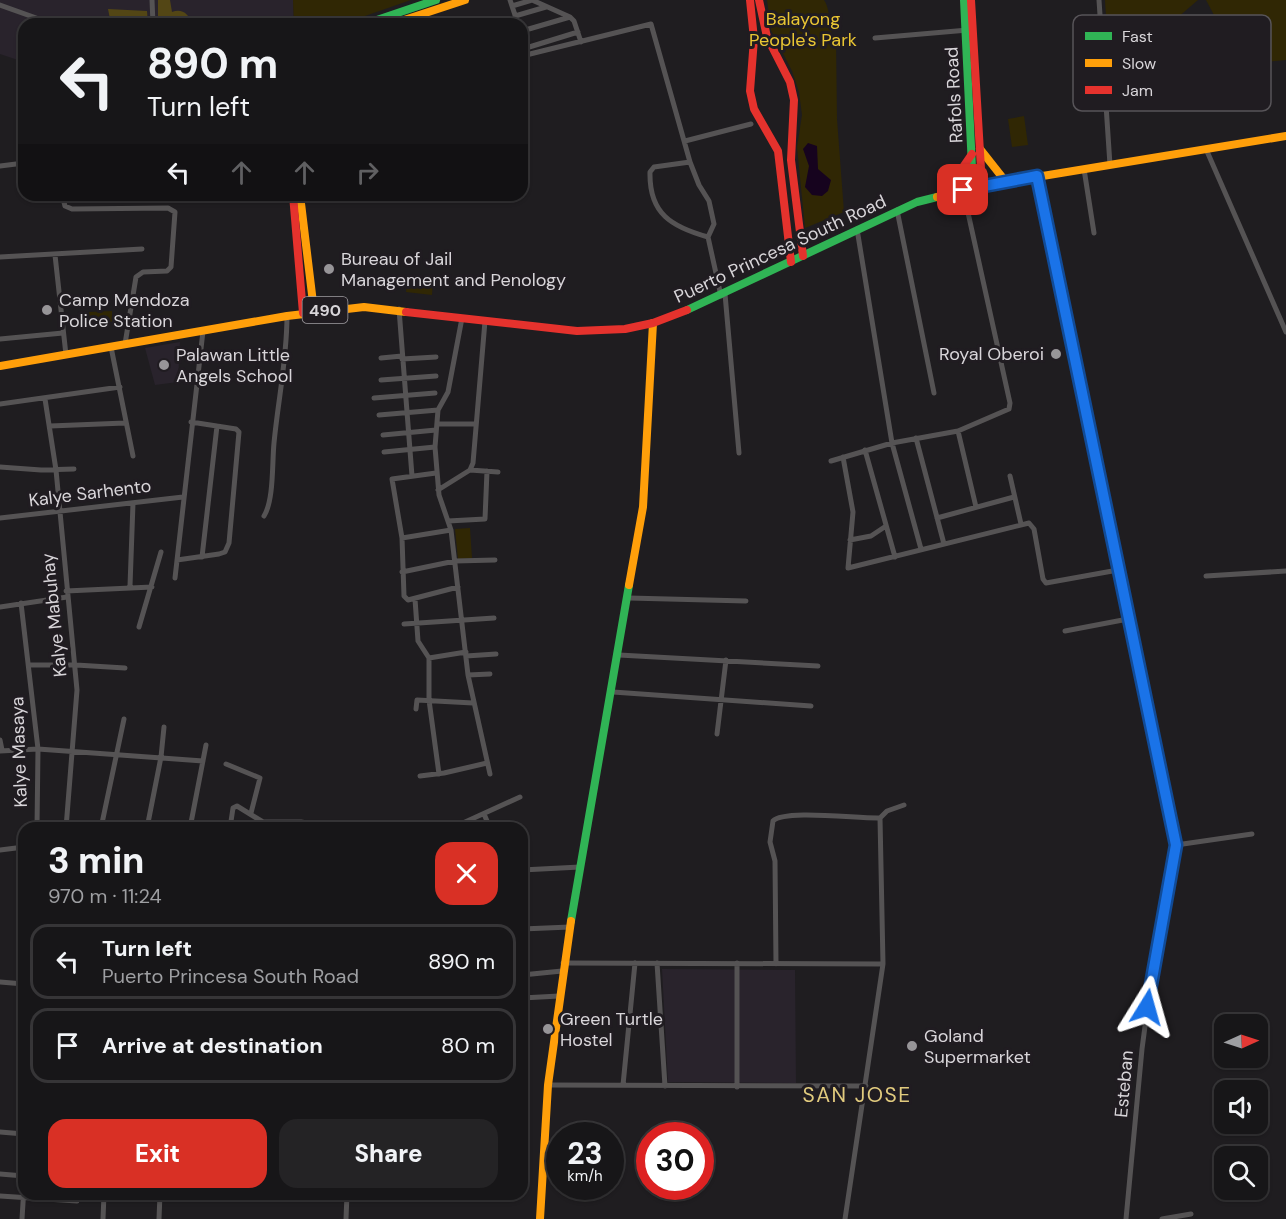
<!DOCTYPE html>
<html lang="en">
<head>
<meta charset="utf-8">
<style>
  body { margin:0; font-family:"DM Sans",sans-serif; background:#242325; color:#f1f3f6; height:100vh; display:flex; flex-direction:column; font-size:22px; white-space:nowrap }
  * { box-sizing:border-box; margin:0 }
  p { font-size:20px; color:#9e9fa2 }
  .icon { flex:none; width:33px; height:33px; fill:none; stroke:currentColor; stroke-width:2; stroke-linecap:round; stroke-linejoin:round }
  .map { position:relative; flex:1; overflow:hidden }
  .panel { position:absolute; left:18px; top:822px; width:510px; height:378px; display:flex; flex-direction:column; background:#171618; border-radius:18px; box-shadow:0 2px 4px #0004,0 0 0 2px #363537 }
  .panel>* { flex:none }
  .top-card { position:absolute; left:18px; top:18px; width:510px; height:183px; border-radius:18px; box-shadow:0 2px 4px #0004,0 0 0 2px #363537; background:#171618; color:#f1f3f6; overflow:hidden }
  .needle { width:39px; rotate:87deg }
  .fabs { position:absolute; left:1214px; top:1014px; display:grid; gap:12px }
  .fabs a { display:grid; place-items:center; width:54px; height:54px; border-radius:12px; background:#171618; box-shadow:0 2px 4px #0004,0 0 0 2px #363537; font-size:30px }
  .speed { position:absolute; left:546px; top:1122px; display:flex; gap:12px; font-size:30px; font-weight:700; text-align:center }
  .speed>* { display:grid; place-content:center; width:78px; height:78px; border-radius:50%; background:#171618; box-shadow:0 2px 4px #0004,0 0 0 2px #363537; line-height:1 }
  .speed small { font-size:15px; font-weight:400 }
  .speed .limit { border:9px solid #d22; background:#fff; color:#111 }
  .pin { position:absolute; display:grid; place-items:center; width:51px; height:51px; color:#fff; margin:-26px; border-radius:12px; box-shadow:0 3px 9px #0006 }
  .me { position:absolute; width:66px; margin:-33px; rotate:8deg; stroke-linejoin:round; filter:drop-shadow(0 0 4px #0008) }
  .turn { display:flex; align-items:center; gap:21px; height:126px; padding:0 30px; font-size:27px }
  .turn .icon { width:78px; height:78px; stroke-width:2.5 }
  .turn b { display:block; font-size:42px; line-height:51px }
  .lanes { display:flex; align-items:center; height:57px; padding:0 30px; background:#0003; justify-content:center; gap:30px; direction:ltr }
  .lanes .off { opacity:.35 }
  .round { display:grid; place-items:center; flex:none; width:63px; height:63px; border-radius:18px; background:#242325 }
  .overview { display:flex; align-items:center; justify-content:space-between; height:102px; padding:0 30px }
  h1 { font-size:36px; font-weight:800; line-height:45px }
  .action { display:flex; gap:12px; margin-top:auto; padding:12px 30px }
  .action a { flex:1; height:69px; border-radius:18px; background:#d93025; color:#fff; font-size:24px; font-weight:800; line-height:69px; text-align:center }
  .action a+a { background:#242325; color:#f1f3f6 }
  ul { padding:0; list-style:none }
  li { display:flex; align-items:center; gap:18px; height:75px; margin:0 12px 9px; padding:0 18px; border:3px solid #363537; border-radius:18px }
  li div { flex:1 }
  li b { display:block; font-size:22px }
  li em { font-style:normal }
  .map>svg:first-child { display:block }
  .built { fill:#29232c }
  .green { fill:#302704 }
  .forest { fill:#534615 }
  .water { fill:#16031e }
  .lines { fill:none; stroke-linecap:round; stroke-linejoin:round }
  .street { stroke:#555354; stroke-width:5 }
  .fast { stroke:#30b455; stroke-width:8 }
  .slow { stroke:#ff9f0a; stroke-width:8 }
  .jam { stroke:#e5322d; stroke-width:8 }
  .route-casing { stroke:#114b97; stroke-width:15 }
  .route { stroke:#1a73e8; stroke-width:10 }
  .poi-dot { fill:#979598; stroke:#201c21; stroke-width:2 }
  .labels { text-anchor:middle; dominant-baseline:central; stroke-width:6; stroke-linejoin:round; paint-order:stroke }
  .shield { fill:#201c21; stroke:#a19ea2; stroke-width:1.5 }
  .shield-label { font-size:16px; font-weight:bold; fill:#d8d5d9 }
  .park-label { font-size:18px; fill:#eac633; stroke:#201c21 }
  .street-label { font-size:18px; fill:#d8d5d9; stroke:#201c21 }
  .poi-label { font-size:18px; fill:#d8d5d9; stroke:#201c21; text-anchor:start }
  .quarter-label { font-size:21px; letter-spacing:1.5px; fill:#e1cb7e; stroke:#201c21 }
  .key { fill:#201c21; stroke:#575458; stroke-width:1.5 }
  .key-label { font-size:16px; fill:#d8d5d9 }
</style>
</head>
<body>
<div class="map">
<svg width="1286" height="1219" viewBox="0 0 1286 1219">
  <rect width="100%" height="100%" fill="#1f1d20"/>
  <path class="built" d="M0,0H293L294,24H24V62L0,54Z
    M180,342L178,382L155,385L145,348Z
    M662,969L795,970L796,1083L668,1082Z"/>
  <path class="green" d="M293,0H411L342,24H294Z
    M767,0H824C832,12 827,29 836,40L837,119L844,212L805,228L797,147L802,115L799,92L792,71L771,30Z
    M1105,0H1198L1148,43L1109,66Z
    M1206,0H1286V60L1256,63L1225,36Z
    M1024,116L1028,145L1012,147L1008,119Z
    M408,278L433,281L432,295L406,292Z
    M112,311V322L89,323V312Z
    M470,528L472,558L458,559L455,529Z"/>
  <path class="forest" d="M158,0H170L172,12C182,8 189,14 192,24H158Z
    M108,9L147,11L148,24H111Z"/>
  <path class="water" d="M808,143L817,146L818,169L831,180L828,191L822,196L812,195L805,187L809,166L803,149Z"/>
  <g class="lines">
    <path class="street" d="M152,0L153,24
      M510,0L518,24
      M1099,0L1110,165
      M0,5L53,24
      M512,6L532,0L570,17L574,21L581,42
      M515,16L546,7
      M522,31L570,17
      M522,36L527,50
      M875,38L968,30
      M526,48L578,32
      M522,56L651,24L690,162L699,185L709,201L714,224L708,237
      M685,141L751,124
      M1206,149L1286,332
      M690,162L654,167L650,172C649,214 672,227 708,237L721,296
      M0,166L24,163
      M1084,169L1094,233
      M1037,176L1176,845L1153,966L1142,1049L1126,1219
      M62,195L65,206L72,209L168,208L175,212L171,267L167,271L143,272L136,277L125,344
      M897,210L934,393
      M857,229L892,443L921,549
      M55,255L66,355
      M0,257L142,249
      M725,294L739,453
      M399,309L412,476
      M462,318L448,392L438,410L435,447L439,495L451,530L468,675L490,774
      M0,339L63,333
      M111,347L133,456
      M381,358L402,356
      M402,359L436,357
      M381,380L436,376
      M374,398L435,393
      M45,399L56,470L77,690L66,828
      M0,404L120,387
      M379,415L438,410
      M437,424H476
      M50,426L125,423
      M958,431L976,507
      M383,435L436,430
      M916,438L944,544
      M865,450L895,557
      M384,452L435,447
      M843,457L853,512L848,568L1029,523L1034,529L1043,579L1046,583L1118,570
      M831,461L892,443L958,431L1009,409L1010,403L963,190
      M0,467L41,470L74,469
      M470,470L498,472
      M436,473L392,479L402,538L404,596L408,600L458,587
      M1010,476L1021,524
      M438,490L470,470L473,463L485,321
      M264,516C274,500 272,463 274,443C278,401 287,359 287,316
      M0,518L183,497
      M937,518L1014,497
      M448,521L485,519L487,471
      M402,538L451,530
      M850,540L871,536L886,526
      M202,557L217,426
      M177,560L219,554L225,552L229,543L239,432L236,429L191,422
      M402,572L455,561L495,560
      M1206,576L1286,571
      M175,578L203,331
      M130,586L133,503
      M66,591L152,587
      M629,598L746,601
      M415,599L418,641L429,658V700L439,774
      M21,603L38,749L37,828
      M0,607L67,597
      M404,624L494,618
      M139,627L161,552
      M1065,631L1128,619
      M619,655L818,666
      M466,656L496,654
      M429,658L466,652
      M30,665H76L125,668
      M468,675L490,674
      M613,692L811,706
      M416,709L417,700L473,703
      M717,734L726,660
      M0,740L2,750
      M0,751L38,749L203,761
      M226,764L260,778L251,813
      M420,776L444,773L487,763
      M484,814L490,828
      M880,818L887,811L904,805
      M101,828L124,719
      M147,828L161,757L164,727
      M190,828L206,745
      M230,828L233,808L237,806L263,822H301L338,828
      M452,828L520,797
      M1176,845L1252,834
      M0,850L24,847
      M522,870L580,867
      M522,929L570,927
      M563,963L883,964
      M657,963L665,1086
      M776,964L775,861L770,842L773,821C784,809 860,819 880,818L883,964L845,1219
      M522,975L562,971
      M0,982L24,984
      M522,998L559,996
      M548,1085L866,1086
      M623,1085L635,963
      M737,1087V963
      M0,1132L24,1134
      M0,1174L24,1176
      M0,1196L77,1201
      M22,1219L24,1187
      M103,1219L104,1194
      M159,1219L160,1194
      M346,1219L347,1194
      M1162,1219L1191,1214"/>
    <path class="fast" d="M964,0L973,188
      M365,24L436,0
      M687,310L917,202L937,197
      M571,921L629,585"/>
    <path class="slow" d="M392,24L465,0
      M980,149L1006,182
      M300,195L314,311
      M937,197L1006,182L1286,136
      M0,366L287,316L364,307L406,312
      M629,585L643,507L653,323
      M540,1219L548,1085L571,921"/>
    <path class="jam" d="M750,0L754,39L750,91L754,109L778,151L791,262
      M759,0L767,37L790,82L794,100L791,160L803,256
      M971,0L982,186
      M293,195L303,313
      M943,196L972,154
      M406,312L577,331L625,329L653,323L687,310"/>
  </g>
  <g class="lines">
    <g class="route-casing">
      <path id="route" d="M963,190L1037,176L1176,845L1147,1007"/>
    </g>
    <use href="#route" class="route"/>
  </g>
  <g class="poi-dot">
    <circle cx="329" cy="269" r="6"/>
    <circle cx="47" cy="310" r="6"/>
    <circle cx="1056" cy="354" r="6"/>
    <circle cx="164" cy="365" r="6"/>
    <circle cx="548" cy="1029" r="6"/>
    <circle cx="912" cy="1046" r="6"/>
  </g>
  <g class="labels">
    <rect class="shield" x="302.5" y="297" width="45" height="26" rx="4.5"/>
    <g class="shield-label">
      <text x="325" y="310">490</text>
    </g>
    <g class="park-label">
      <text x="803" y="19">Balayong<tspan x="803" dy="21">People's Park</tspan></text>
    </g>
    <g class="street-label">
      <text transform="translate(954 95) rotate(-93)">Rafols Road</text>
      <text transform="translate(780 249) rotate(-25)">Puerto Princesa South Road</text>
      <text transform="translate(90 493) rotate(-7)">Kalye Sarhento</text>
      <text transform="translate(54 615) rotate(-96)">Kalye Mabuhay</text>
      <text transform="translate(19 752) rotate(-92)">Kalye Masaya</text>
      <text transform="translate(1124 1084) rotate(-85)">Esteban</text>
    </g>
    <g class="poi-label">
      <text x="341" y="259">Bureau of Jail<tspan x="341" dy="21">Management and Penology</tspan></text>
      <text x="59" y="300">Camp Mendoza<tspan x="59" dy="21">Police Station</tspan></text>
      <text x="1044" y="354" text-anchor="end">Royal Oberoi</text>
      <text x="176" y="355">Palawan Little<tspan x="176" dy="21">Angels School</tspan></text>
      <text x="560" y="1019">Green Turtle<tspan x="560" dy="21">Hostel</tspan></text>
      <text x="924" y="1036">Goland<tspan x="924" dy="21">Supermarket</tspan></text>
    </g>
    <g class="quarter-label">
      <text x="857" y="1095">SAN JOSE</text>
    </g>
  </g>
  <rect x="1073" y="15" width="198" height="96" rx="9" class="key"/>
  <rect x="1085" y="32" width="27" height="8" fill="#30b455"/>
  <rect x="1085" y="59" width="27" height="8" fill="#ff9f0a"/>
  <rect x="1085" y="86" width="27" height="8" fill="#e5322d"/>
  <g class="key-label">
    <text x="1122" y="42">Fast</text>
    <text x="1122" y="69">Slow</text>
    <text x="1122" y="96">Jam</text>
  </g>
</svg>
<div class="fabs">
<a><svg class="needle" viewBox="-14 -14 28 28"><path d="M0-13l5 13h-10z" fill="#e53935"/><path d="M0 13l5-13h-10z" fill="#9e9fa2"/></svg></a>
<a><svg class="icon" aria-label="sound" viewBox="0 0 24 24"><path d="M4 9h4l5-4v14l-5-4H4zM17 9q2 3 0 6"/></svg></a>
<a><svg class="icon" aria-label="search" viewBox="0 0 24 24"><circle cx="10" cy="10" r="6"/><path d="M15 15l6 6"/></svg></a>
</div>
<div class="speed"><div>23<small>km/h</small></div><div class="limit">30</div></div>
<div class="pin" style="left:963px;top:190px;background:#d93025"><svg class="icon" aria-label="arrive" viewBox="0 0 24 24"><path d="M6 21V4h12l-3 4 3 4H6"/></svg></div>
<svg class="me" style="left:1147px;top:1007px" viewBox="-20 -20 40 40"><path d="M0-17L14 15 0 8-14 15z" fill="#1a73e8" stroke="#fff" stroke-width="4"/></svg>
<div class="top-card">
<div class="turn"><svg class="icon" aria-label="left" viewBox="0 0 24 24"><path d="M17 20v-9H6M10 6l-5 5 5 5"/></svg><div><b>890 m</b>Turn left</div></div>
<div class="lanes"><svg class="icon" aria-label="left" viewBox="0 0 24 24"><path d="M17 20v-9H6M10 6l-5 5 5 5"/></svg><svg class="icon off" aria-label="ahead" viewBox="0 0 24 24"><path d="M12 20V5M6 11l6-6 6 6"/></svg><svg class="icon off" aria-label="ahead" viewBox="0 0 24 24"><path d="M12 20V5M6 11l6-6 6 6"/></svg><svg class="icon off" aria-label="right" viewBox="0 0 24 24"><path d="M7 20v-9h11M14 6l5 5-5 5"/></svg></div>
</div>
<section class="panel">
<div class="overview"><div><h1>3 min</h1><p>970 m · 11:24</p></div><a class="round" style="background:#d93025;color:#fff"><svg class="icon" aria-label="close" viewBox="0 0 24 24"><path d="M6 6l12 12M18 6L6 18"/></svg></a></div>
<ul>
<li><svg class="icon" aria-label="left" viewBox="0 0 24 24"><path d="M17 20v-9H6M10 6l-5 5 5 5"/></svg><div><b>Turn left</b><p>Puerto Princesa South Road</p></div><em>890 m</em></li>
<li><svg class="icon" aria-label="arrive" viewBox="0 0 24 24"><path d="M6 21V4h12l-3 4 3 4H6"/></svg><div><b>Arrive at destination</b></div><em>80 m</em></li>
</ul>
<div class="action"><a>Exit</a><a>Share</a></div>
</section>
</div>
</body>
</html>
